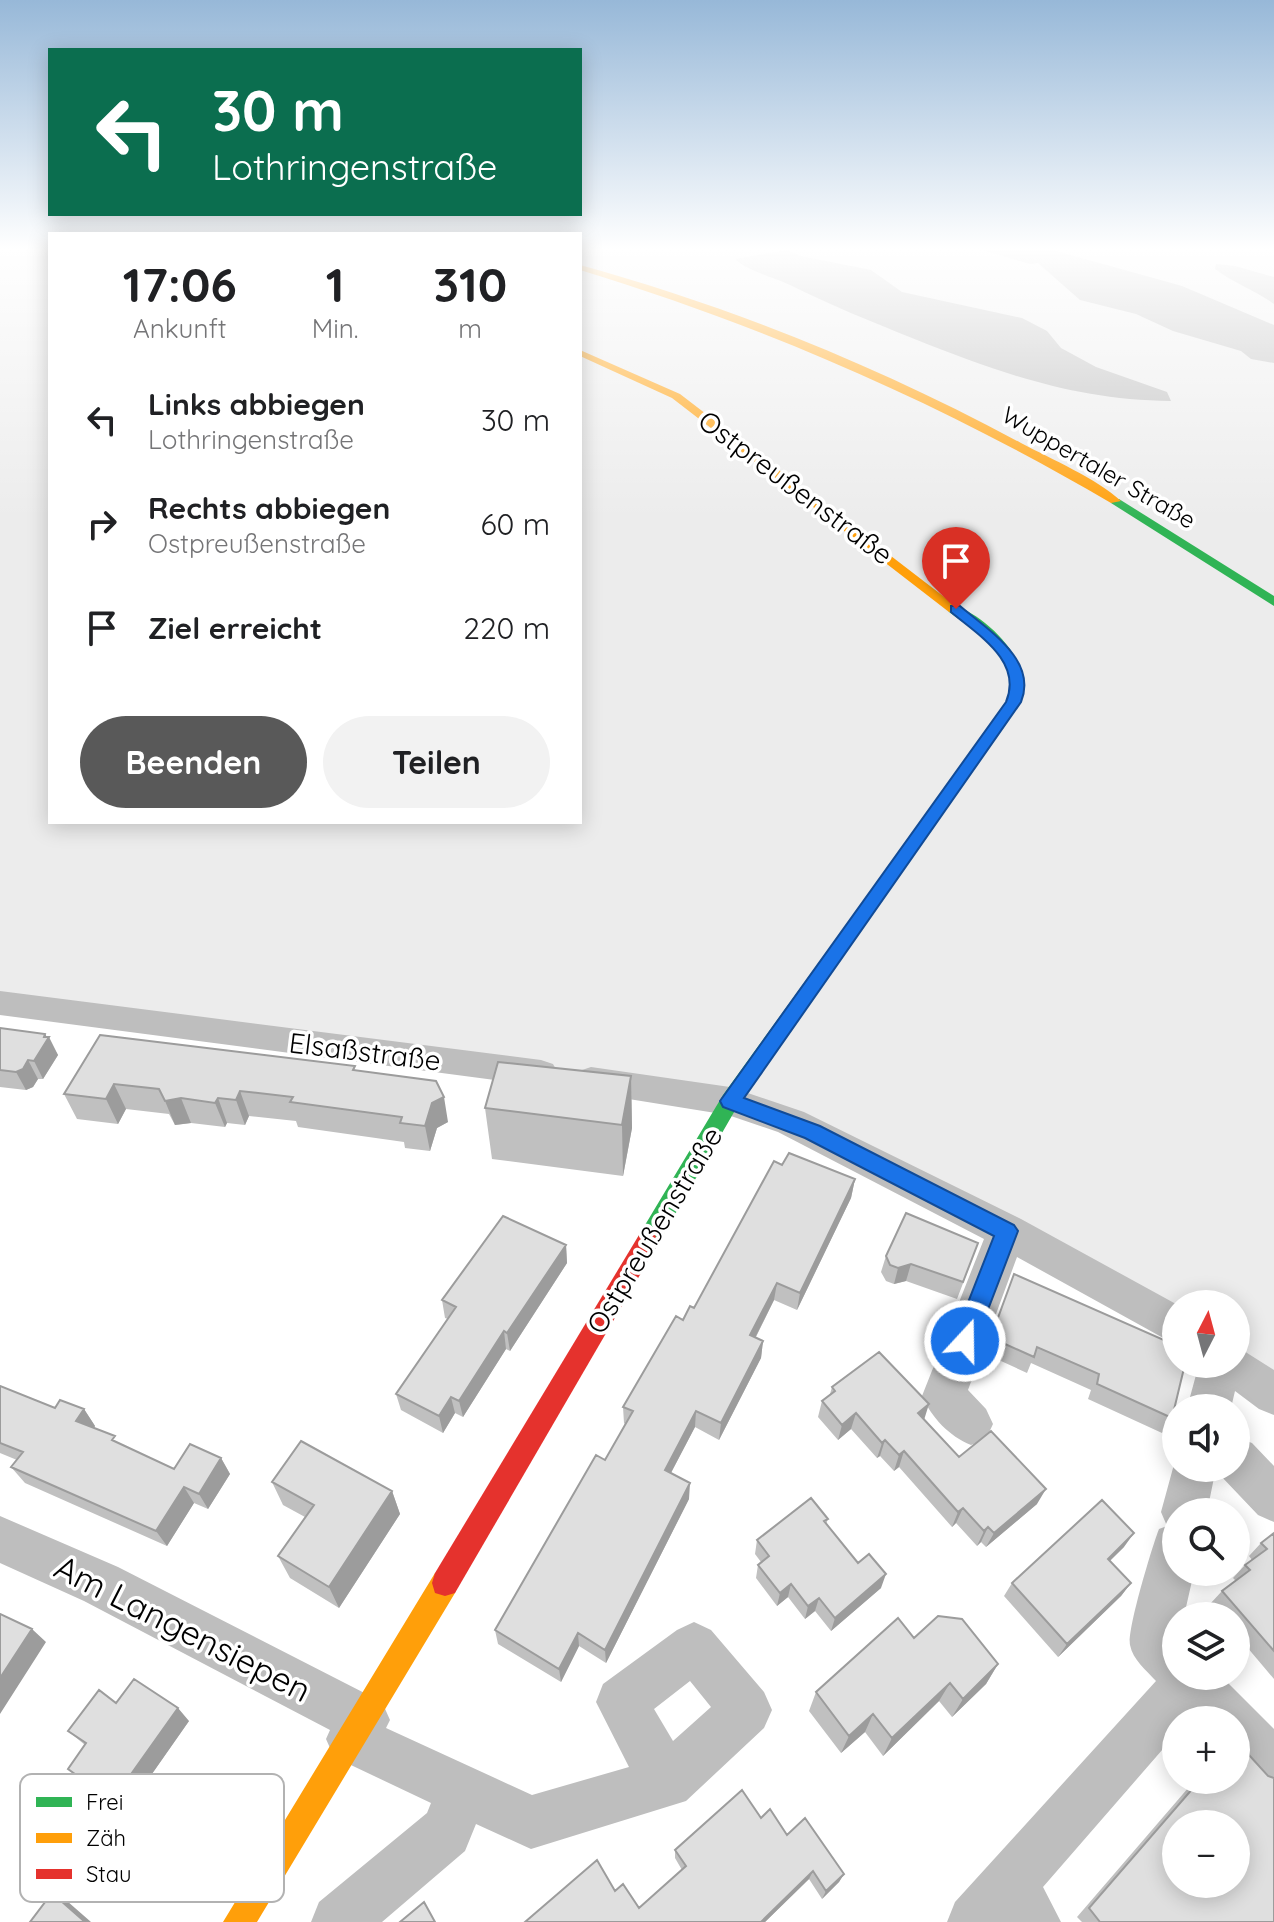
<!DOCTYPE html>
<html lang="de">
<head>
<meta charset="utf-8">
<style>
  body { margin:0; font-family:Quicksand,sans-serif; background:#f2f2f2; color:#202124; height:100vh; display:flex; flex-direction:column; font-size:30px; white-space:nowrap }
  * { box-sizing:border-box; margin:0 }
  p { font-size:26px; color:#757577 }
  .icon { flex:none; width:44px; height:44px; fill:none; stroke:currentColor; stroke-width:2; stroke-linecap:round; stroke-linejoin:round }
  .map { position:relative; flex:1; overflow:hidden }
  .panel { position:absolute; left:48px; top:232px; width:534px; height:592px; display:flex; flex-direction:column; background:#fff; border-radius:0px; box-shadow:0 4px 20px #0003 }
  .panel>* { flex:none }
  .guide { position:absolute; left:48px; top:48px; width:534px; height:168px; border-radius:0px; box-shadow:0 4px 20px #0003; background:#0b6e4f; color:#fff; overflow:hidden }
  .needle { width:52px; rotate:6deg }
  .buttons { position:absolute; left:1162px; top:1290px; display:grid; gap:16px }
  .buttons a { display:grid; place-items:center; width:88px; height:88px; border-radius:50%; background:#fff; box-shadow:0 4px 20px #0003; font-size:40px }
  .pin { position:absolute; display:grid; place-items:center; width:68px; height:68px; color:#fff; margin:-82px -34px; border-radius:50% 50% 50% 0; rotate:-45deg; box-shadow:0 0 8px #0007 }
  .pin .icon { rotate:45deg }
  .me { position:absolute; width:88px; margin:-44px; rotate:21deg; stroke-linejoin:round; filter:drop-shadow(0 0 6px #0008) }
  .turn { display:flex; align-items:center; gap:28px; height:168px; padding:0 32px; font-size:36px }
  .turn .icon { width:104px; height:104px; stroke-width:2.5 }
  .turn b { display:block; font-size:56px; line-height:68px }
  .eta { display:flex; justify-content:space-evenly; align-items:center; height:136px; text-align:center }
  .eta b { font-size:48px; font-weight:700; line-height:56px }
  .button { display:flex; gap:16px; margin-top:auto; padding:16px 32px }
  .button a { flex:1; height:92px; border-radius:48px; background:#595959; color:#fff; font-size:32px; font-weight:700; line-height:92px; text-align:center }
  .button a+a { background:#f2f2f2; color:#202124 }
  ul { padding:0; list-style:none }
  li { display:flex; align-items:center; gap:24px; height:104px; padding:0 32px }
  li div { flex:1 }
  li b { display:block; font-size:30px }
  li em { font-style:normal }
  .map>svg:first-child { display:block }
  .green { fill:#ececec }
  .water { fill:#bfbfbf }
  .lines { fill:none; stroke-linecap:round; stroke-linejoin:round }
  .street { fill:#bebebe; fill-rule:evenodd }
  .fast { fill:#30b455; fill-rule:evenodd }
  .slow { fill:#ff9f0a; fill-rule:evenodd }
  .jam { fill:#e5322d; fill-rule:evenodd }
  .wall { fill:#c0c0c0 }
  .shaded-wall { fill:#9c9c9c }
  .building { fill:#dfdfdf; stroke:#9c9c9c; stroke-width:2; fill-rule:evenodd }
  .route { fill:#1a73e8; stroke:#114b97; stroke-width:2 }
  .labels { text-anchor:middle; dominant-baseline:central; stroke-width:7; stroke-linejoin:round; paint-order:stroke }
  .far-street-label { font-size:24px; fill:#000; stroke:#fff }
  .street-label { font-size:28px; fill:#000; stroke:#fff }
  .near-street-label { font-size:34px; fill:#000; stroke:#fff }
  .key { fill:#fff; stroke:#b2b2b2; stroke-width:2 }
  .key-label { font-size:22px; fill:#000 }
</style>
</head>
<body>
<div class="map">
<svg width="1274" height="1922" viewBox="0 0 1274 1922">
  <rect width="100%" height="100%" fill="#fff"/>
  <path class="green" d="M0,250H50V822H580V250H1274V1390L1236,1361V1304H1176L789,1118L0,998Z"/>
  <path class="water" d="M787,250L801,256L871,270L902,292L1022,318L1047,331L1061,348L1096,367L1167,392L1171,401C1075,400 1000,373 912,338C870,321 830,305 790,285C772,276 749,272 735,259Z
    M982,250H1053L1182,286L1274,325V363L1251,359L1241,351L1173,331L1136,314L1080,300L1038,263L1030,264Z
    M1216,264L1235,266L1274,277V304C1255,290 1233,283 1215,269Z"/>
  <g class="lines">
    <path class="street" d="M0,991L541,1060L553,1064L558,1073L553,1082L541,1086L0,1015Z
      M591,1067L730,1087L804,1112L1021,1219L1176,1304V1345L1017,1257L968,1390L986,1409L993,1424L986,1439L971,1445C949,1436 932,1418 922,1396L984,1239L778,1132L728,1115L579,1091L573,1081L579,1071Z
      M1236,1346L1274,1370V1415L1259,1409L1235,1391L1231,1408H1187L1199,1364H1236Z
      M1236,1437L1252,1443L1274,1466V1522L1258,1515L1220,1475L1217,1468H1236Z
      M1176,1457V1468H1216L1207,1512H1176V1572H1194L1184,1616H1176V1676H1221L1274,1729V1792L1255,1785L1236,1764V1720H1194L1191,1717L1176,1720V1734L1043,1887L1061,1922H947L955,1902L1156,1681C1146,1670 1133,1660 1130,1645C1127,1630 1152,1547 1159,1529L1167,1526L1161,1512Z
      M0,1516L118,1567L382,1702L390,1720L386,1728L532,1795L629,1767L596,1702L603,1684L677,1630L694,1622L711,1630L764,1692L772,1710L764,1728L686,1801L531,1849L476,1824L465,1851L382,1922H311L319,1902L427,1813L431,1803L334,1757L326,1739L330,1730L84,1601L0,1563ZM690,1681L711,1707L673,1741L654,1709Z"/>
    <path class="fast" d="M1111,499H1119L1274,596V606L1111,503Z
      M954,605C988,617 1038,665 1020,704L737,1107L655,1249L647,1252L639,1249L636,1242L639,1235L723,1095L1008,701C1024,661 976,632 949,612L948,609Z"/>
    <path class="slow" d="M580,265C733,307 881,368 1021,443C1051,459 1096,478 1121,501L1111,503C942,404 767,327 580,270Z
      M580,350L680,394L960,609L949,612L672,398L580,356Z
      M445,1570L455,1573L458,1583L455,1593L257,1922H223L435,1573Z"/>
    <path class="jam" d="M647,1232L655,1235L658,1242L655,1249L455,1593L445,1596L435,1593L432,1583L435,1573L639,1235Z"/>
  </g>
  <path class="wall" d="M0,1028L45,1034L58,1055L43,1079H38L33,1087L26,1090L0,1087Z
    M100,1035L356,1071L448,1122L437,1128L430,1151L405,1148L404,1142L298,1127L296,1121L249,1116L245,1125L227,1123L225,1127L191,1123L175,1125L169,1114L126,1109L118,1124L77,1119L64,1094Z
    M631,1076L632,1128L623,1176L492,1159L485,1108Z
    M782,1165L855,1179L851,1198L797,1310L774,1300L756,1337L763,1341L761,1358L719,1440L695,1427L671,1473L689,1499L606,1663L579,1646L561,1682L498,1644L495,1630L605,1460L625,1424L624,1423L623,1407L683,1320L694,1308Z
    M566,1245L567,1263L510,1351L506,1349L463,1417L455,1413L443,1433L401,1410L396,1394L448,1319L445,1318L442,1300Z
    M886,1256L972,1260L957,1299L906,1281L894,1284L886,1281L881,1272Z
    M1014,1274L1170,1357L1172,1418L1162,1433L1088,1399L1091,1390L1031,1363L1027,1373L990,1356L994,1344L989,1342Z
    M0,1386L55,1408L84,1409L95,1426L94,1428L119,1444L174,1469L221,1458L230,1474L208,1509L194,1503L167,1546L25,1483L11,1467L17,1460L0,1453Z
    M832,1387L924,1419L959,1457L1037,1504L986,1547L981,1542L977,1546L956,1523L952,1527L899,1467L894,1471L880,1456L877,1458L851,1429L838,1440L818,1417L822,1401L830,1394Z
    M272,1482L392,1491L400,1514L339,1608L290,1578L278,1556L305,1517L283,1505Z
    M828,1519L826,1524L858,1563L881,1588L831,1631L815,1611L805,1619L788,1597L777,1606L756,1578L758,1565L761,1562L755,1554L757,1540Z
    M1274,1533V1679L1236,1634V1616H1220L1210,1604L1222,1591L1236,1581L1233,1578L1245,1565L1252,1560L1249,1556L1261,1543Z
    M1124,1547L1110,1561L1131,1583L1121,1596L1058,1657L1004,1596L1012,1583Z
    M914,1638L998,1664L986,1684L952,1717L939,1701L883,1756L865,1732L841,1753L809,1711L816,1692Z
    M116,1703L189,1721L126,1811L68,1769L85,1745L68,1731Z
    M1248,1750L1274,1922H1082L1077,1917L1195,1780H1236V1759Z
    M761,1818L844,1874L839,1882L822,1899L809,1879L765,1922H525L615,1891L639,1908L682,1870L675,1858V1850Z"/>
  <path class="shaded-wall" d="M45,1034L48,1039L49,1037L58,1055L43,1079L34,1061Z
    M28,1060L38,1079L33,1087L26,1090L16,1072Z
    M631,1076L632,1128L623,1176L622,1125Z
    M114,1084L126,1109L118,1124L106,1099Z
    M240,1091L249,1116L245,1125L236,1100Z
    M444,1097L448,1122L437,1128L430,1151L425,1126L432,1103Z
    M181,1098L191,1123L175,1125L165,1101Z
    M218,1098L227,1123L225,1127L215,1103Z
    M855,1179L851,1198L797,1310L800,1293Z
    M566,1245L567,1263L510,1351L507,1333Z
    M911,1264L906,1281L894,1284L898,1268Z
    M777,1283L774,1300L748,1352L750,1335Z
    M504,1331L506,1349L463,1417L459,1401Z
    M763,1341L761,1358L719,1440L721,1423Z
    M451,1397L455,1413L443,1433L439,1416Z
    M929,1404L924,1420L918,1413Z
    M84,1409L95,1426L87,1438L76,1421Z
    M696,1411L695,1427L664,1486L665,1470Z
    M856,1413L851,1429L838,1440L842,1425Z
    M885,1440L880,1456L877,1458L882,1443Z
    M904,1451L899,1467L894,1471L899,1455Z
    M221,1458L230,1474L208,1509L199,1494Z
    M690,1483L689,1499L606,1663L605,1650Z
    M184,1487L194,1503L167,1546L156,1531Z
    M1046,1489L1037,1504L986,1547L994,1533Z
    M392,1491L400,1514L339,1608L329,1587Z
    M963,1508L956,1523L952,1527L958,1512Z
    M988,1527L981,1542L977,1546L984,1531Z
    M1134,1533L1124,1547L1098,1572L1108,1559Z
    M886,1574L881,1588L831,1631L835,1618Z
    M1131,1583L1121,1596L1058,1657L1067,1644Z
    M791,1584L788,1597L777,1606L780,1593Z
    M819,1598L815,1611L805,1619L808,1606Z
    M32,1629L46,1642L0,1714V1678Z
    M578,1633L579,1646L561,1682L559,1669Z
    M998,1664L986,1684L952,1717L963,1699Z
    M950,1683L939,1701L883,1756L892,1738Z
    M178,1708L189,1721L126,1811L112,1801Z
    M873,1714L865,1732L841,1753L849,1736Z
    M813,1871L809,1879L765,1922H761Z
    M844,1874L839,1882L822,1899L826,1891Z
    M52,1893L67,1901L91,1922H85Z"/>
  <path class="building" d="M0,1028L45,1034L44,1037H49L34,1061L28,1060L23,1069L16,1072L0,1070Z
    M100,1035L355,1066L353,1070L436,1081L444,1097L432,1103L425,1126L400,1123L402,1117L290,1102L293,1097L240,1091L236,1100L218,1098L215,1103L181,1098L165,1101L159,1089L114,1084L106,1099L64,1094Z
    M498,1062L631,1076L622,1125L485,1108Z
    M789,1153L855,1179L800,1293L777,1283L750,1335L763,1341L721,1423L696,1411L665,1470L690,1483L605,1650L578,1633L559,1669L495,1630L596,1455L605,1460L633,1411L623,1407L676,1316L683,1320L690,1306L694,1308L774,1161L782,1165Z
    M906,1213L978,1243L963,1282L911,1264L898,1268L890,1265L886,1256Z
    M503,1216L566,1245L507,1333L504,1331L459,1401L451,1397L439,1416L396,1394L456,1307L442,1300Z
    M1014,1274L1173,1344L1170,1357L1176,1360V1364H1185L1172,1418L1097,1384L1099,1374L1037,1347L1034,1357L996,1340L1000,1328L995,1326Z
    M879,1352L929,1404L918,1413L959,1457L991,1431L1046,1489L994,1533L988,1527L984,1531L963,1508L958,1512L904,1451L899,1455L885,1440L882,1443L856,1413L842,1425L822,1401L835,1391L832,1387Z
    M0,1386L55,1408L60,1400L84,1409L76,1421L115,1436L112,1440L174,1469L190,1444L221,1458L199,1494L184,1487L156,1531L11,1467L23,1452L0,1443Z
    M301,1441L392,1491L329,1587L278,1556L314,1505L272,1482Z
    M811,1498L828,1519L824,1521L858,1563L869,1554L886,1574L835,1618L819,1598L808,1606L791,1584L780,1593L758,1565L769,1556L757,1540Z
    M1102,1500L1134,1533L1108,1559L1131,1583L1067,1644L1012,1583Z
    M1274,1533V1651L1222,1591L1250,1570L1245,1565L1267,1549L1261,1543Z
    M0,1614L32,1629L0,1678Z
    M938,1616L962,1619L998,1664L963,1699L950,1683L892,1738L873,1714L849,1736L816,1692L898,1618L914,1638Z
    M134,1679L178,1708L112,1801L68,1769L86,1743L68,1731L99,1690L116,1703Z
    M1248,1750L1249,1755L1268,1776L1274,1778V1922H1100L1089,1908L1200,1780H1236V1760L1237,1762ZM1176,1824H1236V1884H1176Z
    M742,1790L761,1818L770,1809L787,1835L805,1818L844,1874L826,1891L813,1871L761,1922H525L597,1860L615,1891L623,1884L639,1908L686,1866L675,1850Z
    M52,1893L85,1922H30Z
    M424,1902L435,1922H400Z"/>
  <linearGradient id="sky" x2="0" y2="1"><stop stop-color="#97b8d8"/><stop offset="0.48" stop-color="#fff"/><stop offset="1" stop-color="#fff" stop-opacity="0"/></linearGradient>
  <rect width="1274" height="519" fill="url(#sky)"/>
  <path class="route" d="M951,606H960C988,630 1038,660 1021,702L744,1098L820,1126L1014,1225L1018,1231L976,1341L973,1349L965,1352L956,1349L953,1341L994,1236L805,1138L723,1107L720,1101L1006,702C1023,661 978,635 951,612Z"/>
  <g class="labels">
    <g class="far-street-label">
      <text transform="translate(1099 467) rotate(30)">Wuppertaler Straße</text>
    </g>
    <g class="street-label">
      <text transform="translate(796 487) rotate(37)">Ostpreußenstraße</text>
      <text transform="translate(365 1051) rotate(7)">Elsaßstraße</text>
      <text transform="translate(654 1230) rotate(-59)">Ostpreußenstraße</text>
    </g>
    <g class="near-street-label">
      <text transform="translate(183 1628) rotate(27)">Am Langensiepen</text>
    </g>
  </g>
  <rect x="20" y="1774" width="264" height="128" rx="12" class="key"/>
  <rect x="36" y="1797" width="36" height="10" fill="#30b455"/>
  <rect x="36" y="1833" width="36" height="10" fill="#ff9f0a"/>
  <rect x="36" y="1869" width="36" height="10" fill="#e5322d"/>
  <g class="key-label">
    <text x="86" y="1810">Frei</text>
    <text x="86" y="1846">Zäh</text>
    <text x="86" y="1882">Stau</text>
  </g>
</svg>
<div class="buttons">
<a><svg class="needle" viewBox="-14 -14 28 28"><path d="M0-13l5 13h-10z" fill="#e53935"/><path d="M0 13l5-13h-10z" fill="#757577"/></svg></a>
<a><svg class="icon" aria-label="sound" viewBox="0 0 24 24"><path d="M4 9h4l5-4v14l-5-4H4zM17 9q2 3 0 6"/></svg></a>
<a><svg class="icon" aria-label="search" viewBox="0 0 24 24"><circle cx="10" cy="10" r="6"/><path d="M15 15l6 6"/></svg></a>
<a><svg class="icon" aria-label="layers" viewBox="0 0 24 24"><path d="M12 4l9 5-9 5-9-5zM3 14l9 5 9-5"/></svg></a>
<a>+</a>
<a>−</a>
</div>
<div class="pin" style="left:956px;top:609px;background:#d93025"><svg class="icon" aria-label="arrive" viewBox="0 0 24 24"><path d="M6 21V4h12l-3 4 3 4H6"/></svg></div>
<svg class="me" style="left:965px;top:1341px" viewBox="-20 -20 40 40"><circle r="17" fill="#1a73e8" stroke="#fff" stroke-width="3"/><path d="M0-11L8 9 0 5-8 9z" fill="#fff"/></svg>
<div class="guide">
<div class="turn"><svg class="icon" aria-label="left" viewBox="0 0 24 24"><path d="M17 20v-9H6M10 6l-5 5 5 5"/></svg><div><b>30 m</b>Lothringenstraße</div></div>
</div>
<section class="panel">
<div class="eta">
<div><b>17:06</b><p>Ankunft</p></div>
<div><b>1</b><p>Min.</p></div>
<div><b>310</b><p>m</p></div>
</div>
<ul>
<li><svg class="icon" aria-label="left" viewBox="0 0 24 24"><path d="M17 20v-9H6M10 6l-5 5 5 5"/></svg><div><b>Links abbiegen</b><p>Lothringenstraße</p></div><em>30 m</em></li>
<li><svg class="icon" aria-label="right" viewBox="0 0 24 24"><path d="M7 20v-9h11M14 6l5 5-5 5"/></svg><div><b>Rechts abbiegen</b><p>Ostpreußenstraße</p></div><em>60 m</em></li>
<li><svg class="icon" aria-label="arrive" viewBox="0 0 24 24"><path d="M6 21V4h12l-3 4 3 4H6"/></svg><div><b>Ziel erreicht</b></div><em>220 m</em></li>
</ul>
<div class="button"><a>Beenden</a><a>Teilen</a></div>
</section>
</div>
</body>
</html>
